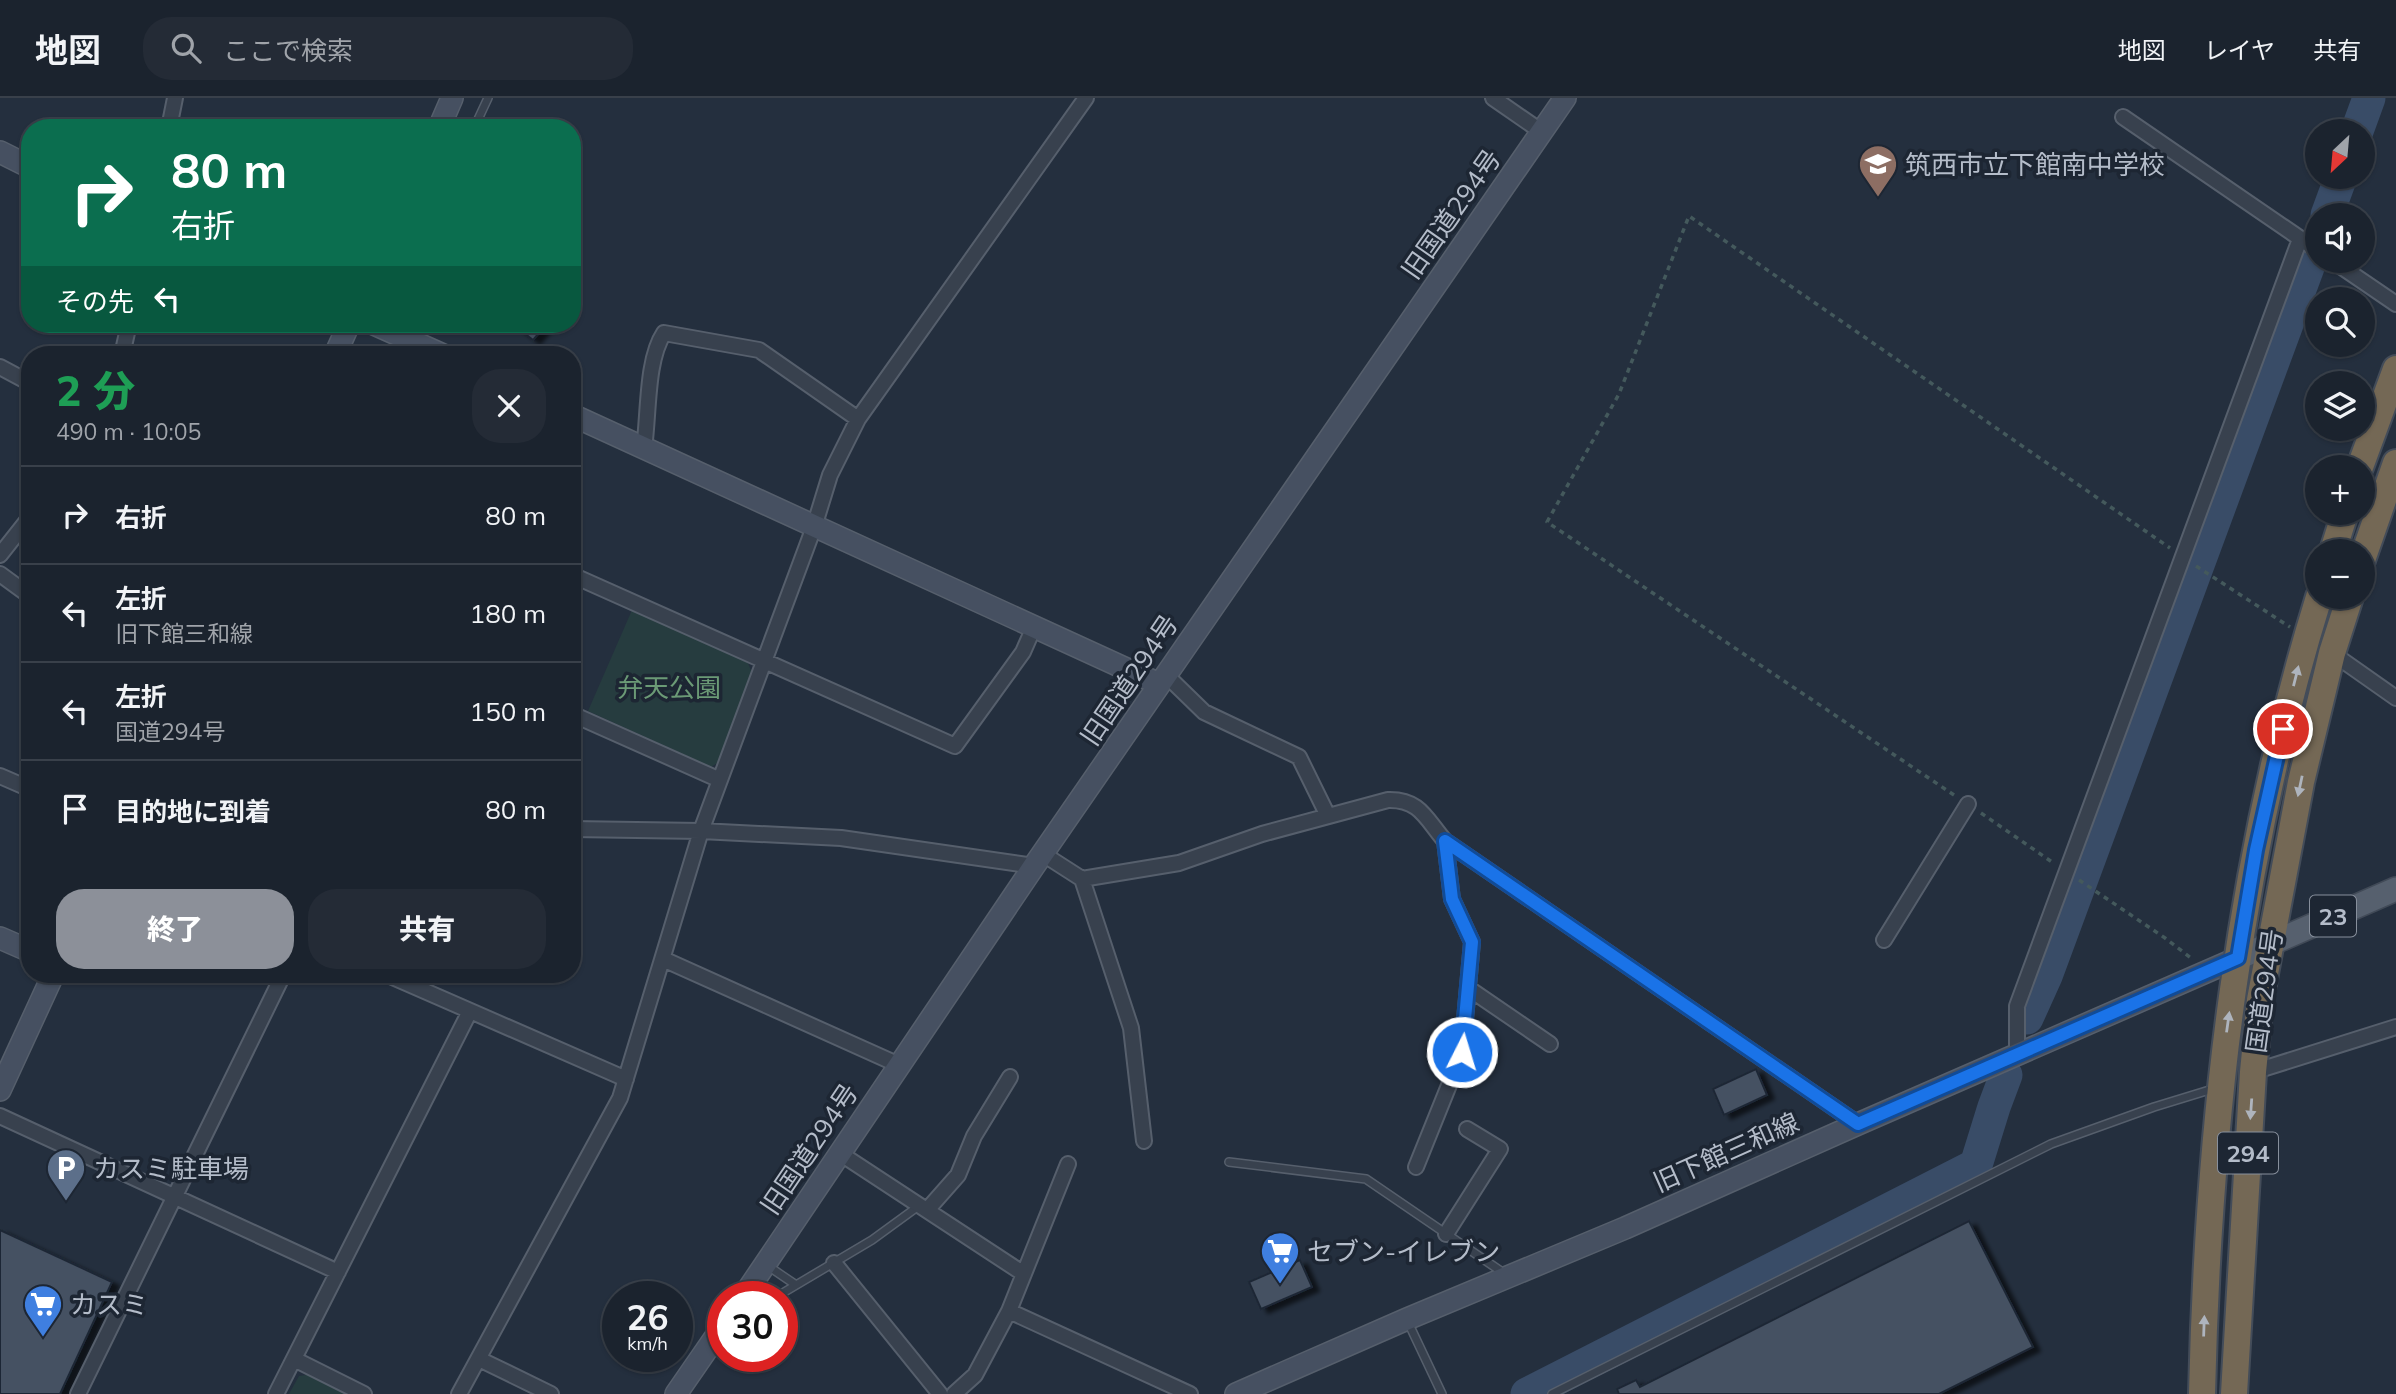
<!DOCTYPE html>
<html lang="ja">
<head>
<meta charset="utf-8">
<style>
  body { margin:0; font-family:Mulish,"Noto Sans JP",sans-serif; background:#242b36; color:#f1f3f6; height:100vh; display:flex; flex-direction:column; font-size:26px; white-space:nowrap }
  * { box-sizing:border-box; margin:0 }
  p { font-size:23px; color:#a0a4aa }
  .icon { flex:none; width:38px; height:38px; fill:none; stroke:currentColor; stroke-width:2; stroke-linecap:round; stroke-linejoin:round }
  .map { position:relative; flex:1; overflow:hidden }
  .panel { position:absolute; left:21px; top:248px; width:560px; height:637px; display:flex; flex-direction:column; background:#1b232e; border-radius:28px; box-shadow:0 2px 5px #0004,0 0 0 2px #39404a }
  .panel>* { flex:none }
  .hud { position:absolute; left:21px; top:21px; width:560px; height:214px; border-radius:28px; box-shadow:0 2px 5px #0004,0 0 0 2px #39404a; background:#0b6e4f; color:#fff; overflow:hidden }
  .needle { width:46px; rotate:206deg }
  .fabs { position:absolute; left:2305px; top:21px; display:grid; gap:14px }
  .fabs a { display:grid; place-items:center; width:70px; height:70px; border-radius:50%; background:#1b232e; box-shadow:0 2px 5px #0004,0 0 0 2px #39404a; font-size:35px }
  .speed { position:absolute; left:602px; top:1183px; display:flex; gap:14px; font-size:35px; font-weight:700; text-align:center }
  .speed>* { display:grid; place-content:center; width:91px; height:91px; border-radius:50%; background:#1b232e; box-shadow:0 2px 5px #0004,0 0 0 2px #39404a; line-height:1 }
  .speed small { font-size:18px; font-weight:400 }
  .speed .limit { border:10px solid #d22; background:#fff; color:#111 }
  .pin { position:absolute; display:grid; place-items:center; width:60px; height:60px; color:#fff; margin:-30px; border:4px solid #fff; border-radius:50%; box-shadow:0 2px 7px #0007 }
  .me { position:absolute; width:77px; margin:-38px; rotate:5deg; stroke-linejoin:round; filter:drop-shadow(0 0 5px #0008) }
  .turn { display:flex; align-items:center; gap:24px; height:147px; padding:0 35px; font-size:32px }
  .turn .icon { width:91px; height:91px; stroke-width:2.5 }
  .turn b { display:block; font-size:49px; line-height:60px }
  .then { display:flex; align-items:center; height:66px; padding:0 35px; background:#0003; gap:14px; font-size:26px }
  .round { display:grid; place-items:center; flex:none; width:74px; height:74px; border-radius:28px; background:#242b36 }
  .summary { display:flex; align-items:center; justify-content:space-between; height:119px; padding:0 35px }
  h1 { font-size:42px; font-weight:800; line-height:52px; color:#1e9e55 }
  .button { display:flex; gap:14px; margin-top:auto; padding:14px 35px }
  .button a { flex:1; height:80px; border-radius:28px; background:#8c9099; color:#fff; font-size:28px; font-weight:800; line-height:80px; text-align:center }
  .button a+a { background:#242b36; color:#f1f3f6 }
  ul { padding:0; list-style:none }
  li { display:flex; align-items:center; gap:21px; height:98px; padding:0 35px; border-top:2px solid #39404a }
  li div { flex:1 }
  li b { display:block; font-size:26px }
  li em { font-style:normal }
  header { display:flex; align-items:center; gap:42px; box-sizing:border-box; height:98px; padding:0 35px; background:#1b232e; border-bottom:2px solid #39404a }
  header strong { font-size:33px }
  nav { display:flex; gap:38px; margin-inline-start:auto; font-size:24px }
  .search { width:490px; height:63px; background:#242b36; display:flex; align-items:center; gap:18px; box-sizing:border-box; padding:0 24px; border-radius:28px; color:#a0a4aa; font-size:26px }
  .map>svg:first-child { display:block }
  .green { fill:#263c3f }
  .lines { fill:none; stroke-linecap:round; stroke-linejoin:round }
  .river { stroke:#394c67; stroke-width:33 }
  .building { fill:#455162; stroke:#1f2835; stroke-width:2; filter:url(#shadow) }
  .lane-casing { stroke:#565f6c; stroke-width:10 }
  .street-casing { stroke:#565f6c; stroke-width:18 }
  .secondary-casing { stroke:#565f6c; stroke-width:24 }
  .primary-casing { stroke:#414a57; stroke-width:26 }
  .highway-casing { stroke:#434c59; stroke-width:30 }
  .path { stroke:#44595c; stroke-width:3.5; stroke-dasharray:5 5; stroke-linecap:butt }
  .lane { stroke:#38414e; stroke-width:7 }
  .street { stroke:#38414e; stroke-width:14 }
  .secondary { stroke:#465061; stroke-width:21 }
  .primary { stroke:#56606e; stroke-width:23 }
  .highway { stroke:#746855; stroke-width:26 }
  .oneway { fill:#aeb4bd }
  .route-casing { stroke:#114b97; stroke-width:18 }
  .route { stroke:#1a73e8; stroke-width:12 }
  .labels { text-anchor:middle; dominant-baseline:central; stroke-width:7; stroke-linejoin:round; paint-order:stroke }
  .shield { fill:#1d2633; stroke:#878f9c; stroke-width:2 }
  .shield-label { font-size:24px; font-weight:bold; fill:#b4bcc9 }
  .poi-label { font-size:26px; fill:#b4bcc9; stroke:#1d2633; text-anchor:start }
  .street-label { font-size:26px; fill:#b4bcc9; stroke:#1d2633 }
  .park-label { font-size:26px; fill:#6b9a76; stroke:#1d2633 }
</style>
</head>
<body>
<header>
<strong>地図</strong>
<div class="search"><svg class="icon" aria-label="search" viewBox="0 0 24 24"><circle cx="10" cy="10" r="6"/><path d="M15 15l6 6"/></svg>ここで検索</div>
<nav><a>地図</a><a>レイヤ</a><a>共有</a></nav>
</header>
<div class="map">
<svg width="2396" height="1296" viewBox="0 0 2396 1296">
  <defs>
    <filter id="shadow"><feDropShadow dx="7" dy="4" stdDeviation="2" flood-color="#0009"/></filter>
  </defs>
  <rect width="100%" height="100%" fill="#242f3e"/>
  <path class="green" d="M632,512L747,563L753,577L726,660L711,669L588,613Z
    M313,1276L353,1296H289L299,1278Z"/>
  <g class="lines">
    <path class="river" d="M2357,33L2369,0
      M2327,117L2341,79
      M2027,920L2046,878L2317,145
      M1527,1296L1976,1067L1994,1009L2006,977"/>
  </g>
  <path class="building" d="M513,226H547L533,242Z
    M1756,971L1767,997L1724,1017L1713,991Z
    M1969,1123L2033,1249L1939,1296H1619L1617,1291L1636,1282L1640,1289Z
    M0,1132L112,1184L60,1296H0Z
    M1300,1162L1312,1189L1261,1211L1249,1184Z"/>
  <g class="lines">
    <g class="lane-casing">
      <path id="lane" d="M474,30L488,0
        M1229,1064L1366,1081L1505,1176
        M774,1172L796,1187
        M776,1199L872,1142L920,1107
        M1407,1222L1442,1296
        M1552,1296L2051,1046L2154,1009L2216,990"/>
    </g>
    <g class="street-casing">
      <path id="street" d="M1493,0L1542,34
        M2123,19L2317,152
        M169,30L175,0
        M2333,163L2396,206
        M122,257L129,226
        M0,269L30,285
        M644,350C649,317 646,262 664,235L759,252L858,321
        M0,457L30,419
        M0,476L30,498
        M572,477L955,648L1023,554L1034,529
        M2332,555L2396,600
        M1166,577L1204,614L1299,659L1328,718
        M572,616L720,682
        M0,678L30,691
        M572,731L701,733L841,740L1034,768
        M1043,756L1082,781L1179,765L1262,736L1388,702C1420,701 1426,721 1445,743L1858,1026
        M1082,781L1131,930L1144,1043
        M1884,842L1968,706
        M663,861L899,967
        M388,877L626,981
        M1468,890L1550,946
        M2017,957V908L2300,141
        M2253,974L2396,929
        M0,1018L338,1174
        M841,1056L1024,1176
        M1068,1066L1009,1213L1190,1296
        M1416,1069L1462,955L1472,844L1452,801L1445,743
        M928,1111L958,1077L974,1038L1010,979
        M1446,1136L1500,1051L1467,1031
        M834,1165L940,1296
        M294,1261L364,1296
        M479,1261L551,1296
        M78,1296L283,877
        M276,1296L470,913
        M459,1296L620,1000L701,733L814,429L830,377L858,321L1086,0
        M954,1296L975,1277L1009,1213"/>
    </g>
    <g class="secondary-casing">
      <path id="secondary" d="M439,30L452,0
        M0,54L30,69
        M374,226L443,257
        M335,257L349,226
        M572,317L1159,586
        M0,840L30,853
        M0,992L53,877
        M743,1199L1034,768L1565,0
        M676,1296L723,1228
        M1236,1296L1407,1221L1625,1130L1858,1026L2238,860"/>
    </g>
    <g class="primary-casing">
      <path id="primary" d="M2238,860L2396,791"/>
    </g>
    <g class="highway-casing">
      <path id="highway" d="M2360,369L2396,271
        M2333,453L2345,415
        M2362,462L2396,365
        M2202,1296C2208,1027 2239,757 2319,499
        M2234,1296L2253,974L2260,902L2301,684L2332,555L2350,499"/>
    </g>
    <path class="path" d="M2196,468L2290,529
      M1954,697L1547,424L1619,296L1689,118L2170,450
      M1981,715L2052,764
      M2079,782L2165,840L2191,860"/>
    <use href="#lane" class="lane"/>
    <use href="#street" class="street"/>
    <use href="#secondary" class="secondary"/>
    <use href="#primary" class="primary"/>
    <use href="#highway" class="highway"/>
  </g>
  <defs><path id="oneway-solid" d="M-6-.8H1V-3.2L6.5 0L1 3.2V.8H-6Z" transform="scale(1.75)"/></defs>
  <g class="oneway">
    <use href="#oneway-solid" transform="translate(2296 578) rotate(-76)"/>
    <use href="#oneway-solid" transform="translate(2300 688) rotate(102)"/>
    <use href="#oneway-solid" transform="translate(2228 924) rotate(-82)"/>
    <use href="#oneway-solid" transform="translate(2251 1011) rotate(94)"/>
    <use href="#oneway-solid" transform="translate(2204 1228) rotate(-88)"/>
  </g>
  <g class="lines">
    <g class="route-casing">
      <path id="route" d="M1462,954L1472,844L1452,801L1445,743L1858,1026L2238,860L2256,752L2283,631"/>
    </g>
    <use href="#route" class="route"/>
  </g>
  <defs>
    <g id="school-pin" transform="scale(2.0125)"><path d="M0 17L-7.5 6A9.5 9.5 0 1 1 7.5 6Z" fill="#8d6e63" stroke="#1d2633"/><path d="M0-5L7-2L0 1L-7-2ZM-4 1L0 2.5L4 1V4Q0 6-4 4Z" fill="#fff"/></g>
    <g id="parking-pin" transform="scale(2.0125)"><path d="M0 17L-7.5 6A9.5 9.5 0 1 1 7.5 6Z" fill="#5c6f8a" stroke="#1d2633"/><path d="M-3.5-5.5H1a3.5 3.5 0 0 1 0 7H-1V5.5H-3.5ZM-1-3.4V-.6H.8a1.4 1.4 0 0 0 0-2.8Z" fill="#fff"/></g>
    <g id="supermarket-pin" transform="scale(2.0125)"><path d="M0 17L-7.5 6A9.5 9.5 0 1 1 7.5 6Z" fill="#3f7fe0" stroke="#1d2633"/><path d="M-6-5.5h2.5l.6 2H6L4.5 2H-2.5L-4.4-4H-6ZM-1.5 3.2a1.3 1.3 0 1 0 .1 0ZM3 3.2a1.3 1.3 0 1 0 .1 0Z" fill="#fff"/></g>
  </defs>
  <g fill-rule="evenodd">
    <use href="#school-pin" x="1878" y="66"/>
    <use href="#parking-pin" x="66" y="1070"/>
    <use href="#supermarket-pin" x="1280" y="1153"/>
    <use href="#supermarket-pin" x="43" y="1206"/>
  </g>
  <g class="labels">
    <g class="shield">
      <rect x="2310" y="797.5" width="46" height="41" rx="5"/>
      <rect x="2218" y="1034.5" width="60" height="41" rx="5"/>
    </g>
    <g class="shield-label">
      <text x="2333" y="818">23</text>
      <text x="2248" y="1055">294</text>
    </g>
    <g class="poi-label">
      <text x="1905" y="66">筑西市立下館南中学校</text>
      <text x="93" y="1070">カスミ駐車場</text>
      <text x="1307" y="1153">セブン-イレブン</text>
      <text x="70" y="1206">カスミ</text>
    </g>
    <g class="street-label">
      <text transform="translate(1451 116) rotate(-55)">旧国道294号</text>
      <text transform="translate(1129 582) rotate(-56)">旧国道294号</text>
      <text transform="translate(2264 893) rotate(-82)">国道294号</text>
      <text transform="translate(809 1051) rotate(-56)">旧国道294号</text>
      <text transform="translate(1726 1054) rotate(-24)">旧下館三和線</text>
    </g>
    <g class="park-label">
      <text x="669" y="589">弁天公園</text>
    </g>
  </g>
</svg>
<div class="fabs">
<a><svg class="needle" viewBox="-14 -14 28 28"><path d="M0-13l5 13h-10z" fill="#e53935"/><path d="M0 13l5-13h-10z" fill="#a0a4aa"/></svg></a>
<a><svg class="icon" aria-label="sound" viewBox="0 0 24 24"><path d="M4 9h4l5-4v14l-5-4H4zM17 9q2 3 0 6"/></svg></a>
<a><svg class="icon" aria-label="search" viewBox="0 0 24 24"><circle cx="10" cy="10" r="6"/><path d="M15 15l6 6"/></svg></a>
<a><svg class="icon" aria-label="layers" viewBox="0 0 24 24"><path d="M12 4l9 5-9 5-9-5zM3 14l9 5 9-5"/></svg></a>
<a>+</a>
<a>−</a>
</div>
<div class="speed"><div>26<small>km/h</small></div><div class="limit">30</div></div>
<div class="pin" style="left:2283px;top:631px;background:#d93025"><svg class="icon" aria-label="arrive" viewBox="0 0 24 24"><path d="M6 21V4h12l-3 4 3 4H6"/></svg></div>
<svg class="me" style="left:1462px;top:954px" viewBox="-20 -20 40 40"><circle r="17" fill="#1a73e8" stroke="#fff" stroke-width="3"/><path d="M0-11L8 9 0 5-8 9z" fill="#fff"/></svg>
<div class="hud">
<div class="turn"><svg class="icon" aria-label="right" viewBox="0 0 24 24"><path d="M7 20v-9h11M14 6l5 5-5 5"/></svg><div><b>80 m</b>右折</div></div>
<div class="then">その先<svg class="icon" aria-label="left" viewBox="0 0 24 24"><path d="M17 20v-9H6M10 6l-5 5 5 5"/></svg></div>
</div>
<section class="panel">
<div class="summary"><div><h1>2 分</h1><p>490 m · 10:05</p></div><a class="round"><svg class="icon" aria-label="close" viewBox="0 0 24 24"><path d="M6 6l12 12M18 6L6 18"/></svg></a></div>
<ul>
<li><svg class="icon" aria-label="right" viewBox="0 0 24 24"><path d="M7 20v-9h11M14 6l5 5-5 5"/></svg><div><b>右折</b></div><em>80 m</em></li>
<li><svg class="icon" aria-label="left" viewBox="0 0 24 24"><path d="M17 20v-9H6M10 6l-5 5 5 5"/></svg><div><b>左折</b><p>旧下館三和線</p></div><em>180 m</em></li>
<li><svg class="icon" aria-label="left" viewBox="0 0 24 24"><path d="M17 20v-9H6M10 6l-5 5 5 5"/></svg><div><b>左折</b><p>国道294号</p></div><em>150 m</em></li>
<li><svg class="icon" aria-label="arrive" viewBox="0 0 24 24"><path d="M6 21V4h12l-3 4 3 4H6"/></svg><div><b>目的地に到着</b></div><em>80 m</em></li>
</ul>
<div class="button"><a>終了</a><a>共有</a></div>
</section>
</div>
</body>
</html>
